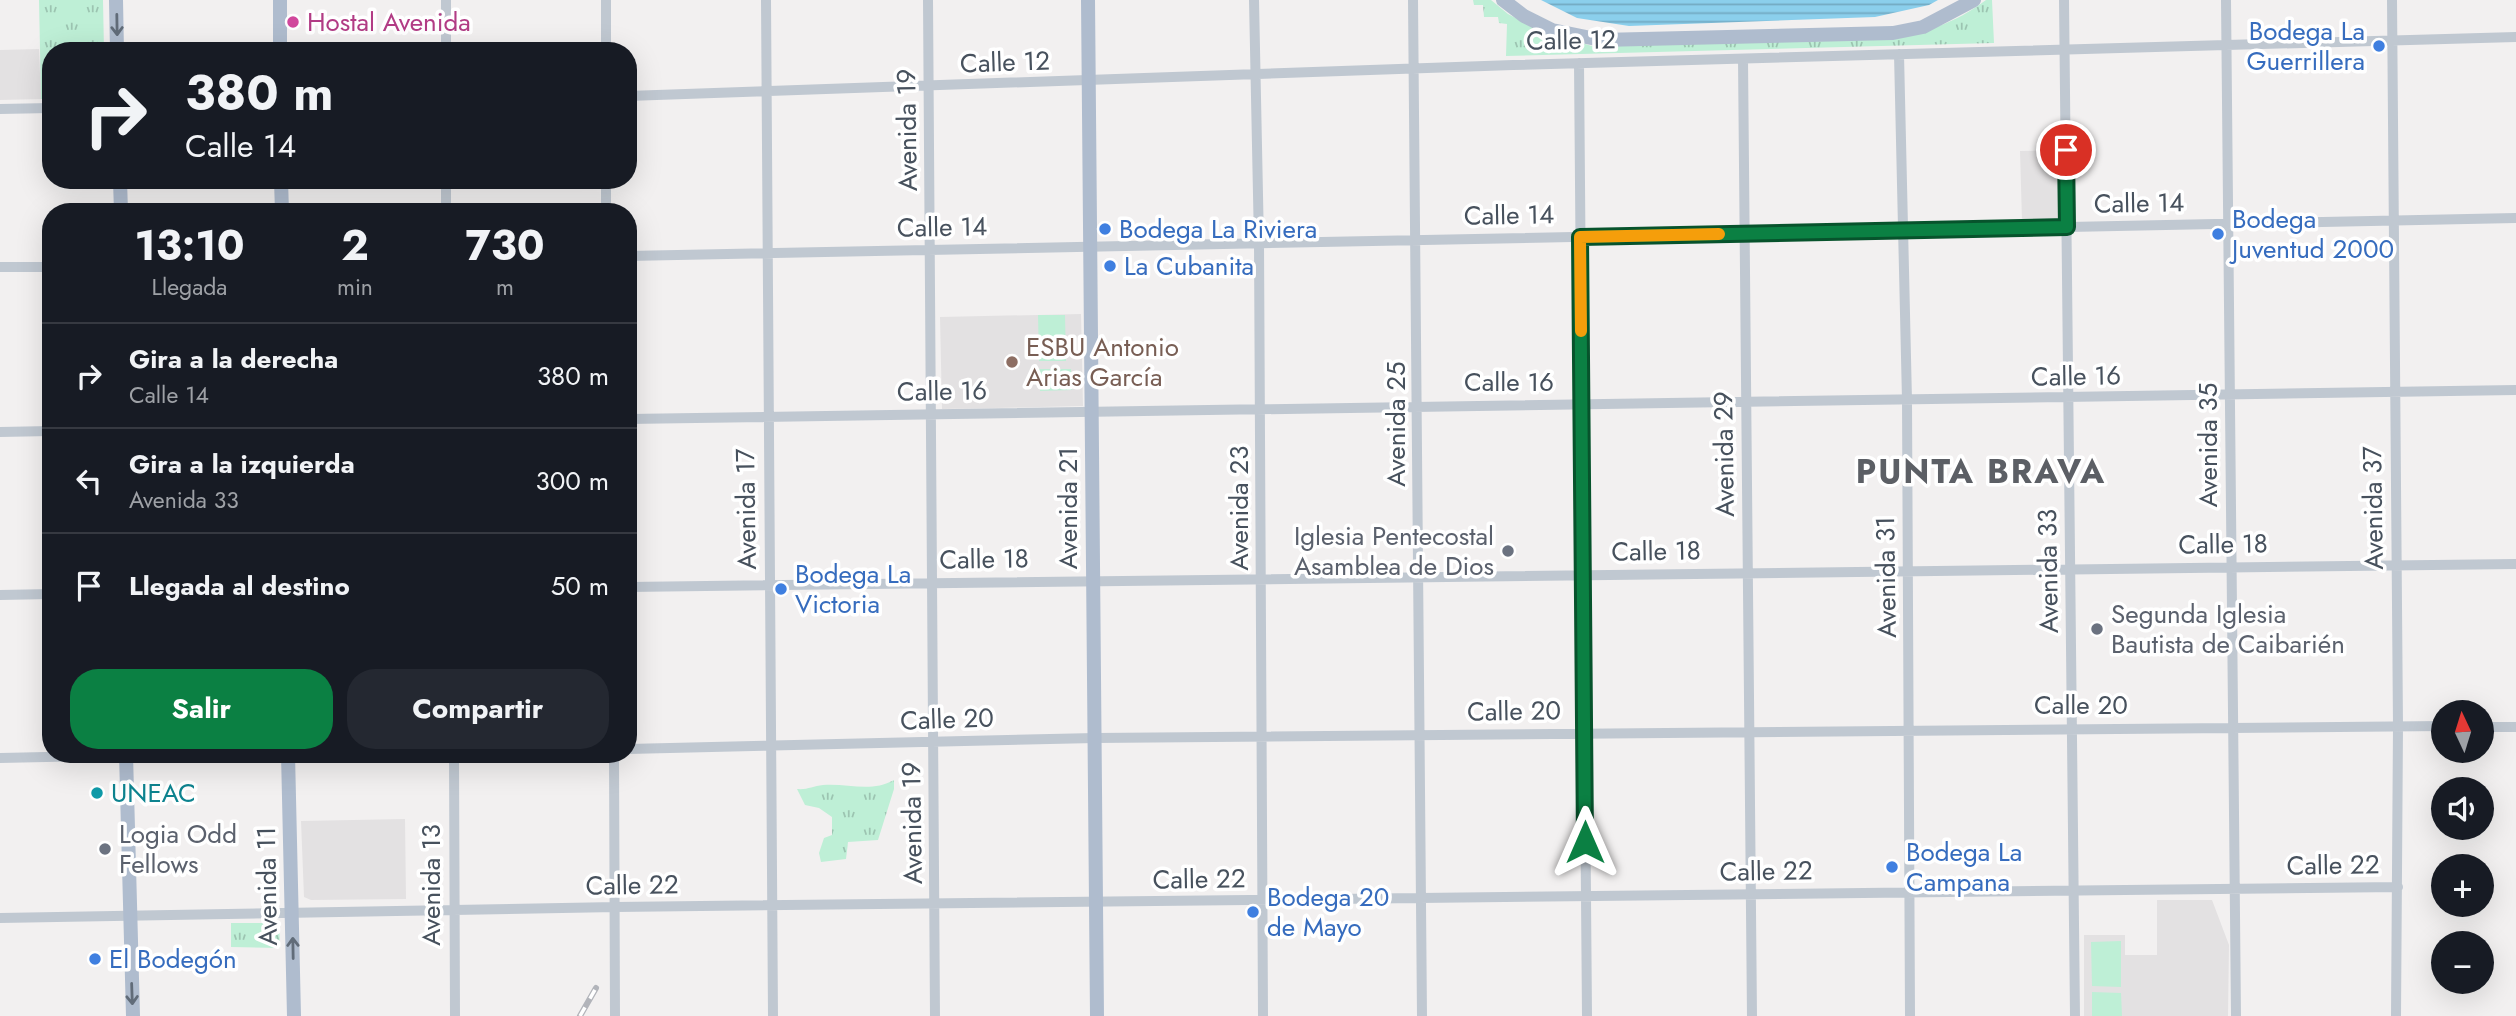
<!DOCTYPE html>
<html lang="es">
<head>
<meta charset="utf-8">
<style>
  body { margin:0; font-family:Jost,sans-serif; background:#242831; color:#f1f3f6; height:100vh; display:flex; flex-direction:column; font-size:26px; white-space:nowrap }
  * { box-sizing:border-box; margin:0 }
  p { font-size:23px; color:#9ea1a6 }
  .icon { flex:none; width:38px; height:38px; fill:none; stroke:currentColor; stroke-width:2; stroke-linecap:round; stroke-linejoin:round }
  .map { position:relative; flex:1; overflow:hidden }
  .drawer { position:absolute; left:42px; top:203px; width:595px; height:560px; display:flex; flex-direction:column; background:#171b24; border-radius:28px; box-shadow:0 7px 28px #0002 }
  .drawer>* { flex:none }
  .guide { position:absolute; left:42px; top:42px; width:595px; height:147px; border-radius:28px; box-shadow:0 7px 28px #0002; background:#171b24; color:#f1f3f6; overflow:hidden }
  .needle { width:46px; rotate:356deg }
  .fabs { position:absolute; left:2431px; top:700px; display:grid; gap:14px }
  .fabs a { display:grid; place-items:center; width:63px; height:63px; border-radius:50%; background:#171b24; box-shadow:0 7px 28px #0002; font-size:35px }
  .pin { position:absolute; display:grid; place-items:center; width:60px; height:60px; color:#fff; margin:-30px; border:4px solid #fff; border-radius:50%; box-shadow:0 2px 7px #0007 }
  .me { position:absolute; width:77px; margin:-38px; rotate:0deg; stroke-linejoin:round; filter:drop-shadow(0 0 5px #0008) }
  .turn { display:flex; align-items:center; gap:24px; height:147px; padding:0 28px; font-size:32px }
  .turn .icon { width:91px; height:91px; stroke-width:2.5 }
  .turn b { display:block; font-size:49px; line-height:60px }
  .eta { display:flex; justify-content:space-evenly; align-items:center; height:119px; text-align:center }
  .eta b { font-size:42px; font-weight:700; line-height:49px }
  .button { display:flex; gap:14px; margin-top:auto; padding:14px 28px }
  .button a { flex:1; height:80px; border-radius:28px; background:#0b8043; color:#fff; font-size:28px; font-weight:700; line-height:80px; text-align:center }
  .button a+a { background:#242831; color:#f1f3f6 }
  ul { padding:0; list-style:none }
  li { display:flex; align-items:center; gap:21px; height:105px; padding:0 28px; border-top:2px solid #363941 }
  li div { flex:1 }
  li b { display:block; font-size:26px }
  li em { font-style:normal }
  .map>svg:first-child { display:block }
  .education { fill:#e3e1e2 }
  .grass { fill:url(#grass-tufts) }
  .pitch { fill:#beefd6 }
  .water { fill:url(#water-rules) }
  .lines { fill:none; stroke-linecap:round; stroke-linejoin:round }
  .minor { stroke:#c0c8d1; stroke-width:10 }
  .major { stroke:#afbcce; stroke-width:14 }
  .rail-casing { stroke:#b2b4ba; stroke-width:6 }
  .rail { stroke:#fff; stroke-width:3.5; stroke-dasharray:10; stroke-linecap:butt }
  .oneway { stroke:#616c79 }
  .route-casing { stroke:#07532c; stroke-width:18 }
  .route { stroke:#0b8043; stroke-width:12 }
  .slow { stroke:#f59e0b; stroke-width:12 }
  .hotel-dot { fill:#d1479c; stroke:#fff; stroke-width:2.5 }
  .shop-dot { fill:#3f7fe0; stroke:#fff; stroke-width:2.5 }
  .education-dot { fill:#8d6e63; stroke:#fff; stroke-width:2.5 }
  .worship-dot { fill:#6b7280; stroke:#fff; stroke-width:2.5 }
  .culture-dot { fill:#0f9aa8; stroke:#fff; stroke-width:2.5 }
  .labels { text-anchor:middle; dominant-baseline:central; stroke-width:7; stroke-linejoin:round; paint-order:stroke }
  .hotel-label { font-size:26px; fill:#b23c85; stroke:#fff; text-anchor:start }
  .shop-label { font-size:26px; fill:#366cbe; stroke:#fff; text-anchor:start }
  .street-label { font-size:26px; fill:#47515d; stroke:#fff }
  .education-label { font-size:26px; fill:#785e54; stroke:#fff; text-anchor:start }
  .worship-label { font-size:26px; fill:#5b616d; stroke:#fff; text-anchor:start }
  .culture-label { font-size:26px; fill:#0d838f; stroke:#fff; text-anchor:start }
  .district-label { font-size:33px; font-weight:bold; letter-spacing:2px; fill:#5c5f65; stroke:#fff }
</style>
</head>
<body>
<div class="map">
<svg width="2516" height="1016" viewBox="0 0 2516 1016">
  <defs>
    <pattern id="grass-tufts" width="24" height="20" patternUnits="userSpaceOnUse" patternTransform="scale(1.75)"><rect width="24" height="20" fill="#beefd6"/><path d="M3 7l-1-3M5 7V3M7 7l1-3M15 17l-1-3M17 17v-4M19 17l1-3" fill="none" stroke="#9cc4b1"/></pattern>
    <pattern id="water-rules" width="6" height="5" patternUnits="userSpaceOnUse" patternTransform="scale(1.75)"><rect width="6" height="5" fill="#8bcfec"/><path d="M0 2.5h6" fill="none" stroke="#73aac2"/></pattern>
  </defs>
  <rect width="100%" height="100%" fill="#f2f0f0"/>
  <path class="education" d="M39,49L41,99L0,100V50Z
    M2058,150L2060,219L2022,221L2020,151Z
    M1081,314L1083,406L942,409L940,317Z
    M405,819L406,899L311,900L304,897L301,821Z
    M2157,900H2212L2229,945L2228,1016H2084V935H2125V955H2157Z"/>
  <path class="grass" d="M39,0H103L104,51H51V99H41Z
    M1473,0H1491L1508,14L1540,31L1592,46L1885,39C1924,33 1954,24 1986,0H1992L1994,43L1506,56L1507,24L1499,23L1498,17H1484L1483,5H1474Z
    M894,780V789L878,840L848,842L846,859L821,862L819,853L824,838L832,835V817L819,808L805,805L797,789C807,790 813,786 823,785C848,783 871,793 894,780Z
    M231,923H279L280,948L231,947Z"/>
  <path class="pitch" d="M1038,315H1065L1066,361H1039Z
    M1071,369L1072,390L1040,391L1039,369Z
    M2121,941V987L2092,986L2091,942Z
    M2092,992L2121,993L2122,1016H2092Z"/>
  <path class="water" d="M1541,0H1938L1929,5L1875,17L1629,26L1577,18Z"/>
  <g class="lines">
    <path class="minor" d="M606,0V51
      M766,0L773,1016
      M928,0L935,1016
      M1254,0L1259,243L1263,1016
      M1413,0L1422,1016
      M2064,0L2075,1016
      M2226,0L2236,1016
      M2392,0L2398,726L2396,1016
      M446,51V0
      M1899,54L1907,400L1910,1016
      M1743,59L1752,1016
      M1579,63L1587,1016
      M628,96L1513,65L2516,37
      M0,109L51,108
      M446,180V212
      M606,212V180
      M628,256L2516,218
      M0,267H51
      M628,419L2516,390
      M0,432L51,431
      M628,587L2516,564
      M0,595L51,594
      M2482,727H2516
      M628,749L1095,738L2443,726
      M454,754L455,1016
      M614,754L615,1016
      M0,758L184,754
      M0,918L616,907L2398,887"/>
    <path class="major" d="M116,0L117,51
      M280,0V51
      M1088,0L1097,1016
      M1503,0L1524,16L1552,30L1601,40L1893,33L1923,27L1974,0
      M120,180L121,212
      M281,180L282,212
      M126,754L133,1016
      M288,754L294,1016"/>
    <g class="rail-casing">
      <path id="rail" d="M580,1016L596,988"/>
    </g>
    <use href="#rail" class="rail"/>
  </g>
  <defs><path id="oneway-shaft" d="M-6 0H5M1.5-3L5.5 0L1.5 3" fill="none" stroke-width="1.6" stroke-linecap="round" stroke-linejoin="round" transform="scale(1.75)"/></defs>
  <g class="oneway">
    <use href="#oneway-shaft" transform="translate(117 25) rotate(89)"/>
    <use href="#oneway-shaft" transform="translate(293 948) rotate(-91)"/>
    <use href="#oneway-shaft" transform="translate(132 994) rotate(88)"/>
  </g>
  <g class="lines">
    <g class="route-casing">
      <path id="route" d="M1585,842L1580,237L2067,227L2066,150"/>
    </g>
    <use href="#route" class="route"/>
    <path class="slow" d="M1581,331L1580,237L1719,234"/>
  </g>
  <circle class="hotel-dot" cx="293" cy="22" r="7"/>
  <g class="shop-dot">
    <circle cx="2379" cy="46" r="7"/>
    <circle cx="1105" cy="229" r="7"/>
    <circle cx="2218" cy="234" r="7"/>
    <circle cx="1110" cy="266" r="7"/>
    <circle cx="781" cy="589" r="7"/>
    <circle cx="1892" cy="867" r="7"/>
    <circle cx="1253" cy="912" r="7"/>
    <circle cx="95" cy="959" r="7"/>
  </g>
  <circle class="education-dot" cx="1012" cy="362" r="7"/>
  <g class="worship-dot">
    <circle cx="1508" cy="551" r="7"/>
    <circle cx="2097" cy="629" r="7"/>
    <circle cx="105" cy="849" r="7"/>
  </g>
  <circle class="culture-dot" cx="97" cy="793" r="7"/>
  <g class="labels">
    <g class="hotel-label">
      <text x="307" y="22">Hostal Avenida</text>
    </g>
    <g class="shop-label">
      <text x="2365" y="31" text-anchor="end">Bodega La<tspan x="2365" dy="30">Guerrillera</tspan></text>
      <text x="2232" y="219">Bodega<tspan x="2232" dy="30">Juventud 2000</tspan></text>
      <text x="1119" y="229">Bodega La Riviera</text>
      <text x="1124" y="266">La Cubanita</text>
      <text x="795" y="574">Bodega La<tspan x="795" dy="30">Victoria</tspan></text>
      <text x="1906" y="852">Bodega La<tspan x="1906" dy="30">Campana</tspan></text>
      <text x="1267" y="897">Bodega 20<tspan x="1267" dy="30">de Mayo</tspan></text>
      <text x="109" y="959">El Bodegón</text>
    </g>
    <g class="street-label">
      <text transform="translate(1571 40) rotate(-1)">Calle 12</text>
      <text transform="translate(1005 62) rotate(-2)">Calle 12</text>
      <text transform="translate(907 130) rotate(-91)">Avenida 19</text>
      <text transform="translate(2139 203) rotate(-1)">Calle 14</text>
      <text transform="translate(1509 215) rotate(-1)">Calle 14</text>
      <text transform="translate(942 227) rotate(-1)">Calle 14</text>
      <text transform="translate(2076 376) rotate(-1)">Calle 16</text>
      <text x="1509" y="382">Calle 16</text>
      <text transform="translate(942 391) rotate(-1)">Calle 16</text>
      <text transform="translate(1396 424) rotate(-90)">Avenida 25</text>
      <text transform="translate(2208 445) rotate(-90)">Avenida 35</text>
      <text transform="translate(1724 454) rotate(-91)">Avenida 29</text>
      <text transform="translate(1068 508) rotate(-90)">Avenida 21</text>
      <text transform="translate(1239 508) rotate(-90)">Avenida 23</text>
      <text transform="translate(2373 508) rotate(-91)">Avenida 37</text>
      <text transform="translate(746 509) rotate(-91)">Avenida 17</text>
      <text transform="translate(2223 544) rotate(-1)">Calle 18</text>
      <text transform="translate(1656 551) rotate(-1)">Calle 18</text>
      <text transform="translate(984 559) rotate(-1)">Calle 18</text>
      <text transform="translate(2048 571) rotate(-91)">Avenida 33</text>
      <text transform="translate(1886 577) rotate(-91)">Avenida 31</text>
      <text x="2081" y="705">Calle 20</text>
      <text transform="translate(1514 711) rotate(-1)">Calle 20</text>
      <text transform="translate(947 719) rotate(-2)">Calle 20</text>
      <text transform="translate(912 823) rotate(-91)">Avenida 19</text>
      <text transform="translate(2333 865) rotate(-1)">Calle 22</text>
      <text transform="translate(1766 871) rotate(-1)">Calle 22</text>
      <text transform="translate(1199 879) rotate(-1)">Calle 22</text>
      <text transform="translate(431 885) rotate(-90)">Avenida 13</text>
      <text transform="translate(632 885) rotate(-1)">Calle 22</text>
      <text transform="translate(267 886) rotate(-91)">Avenida 11</text>
    </g>
    <g class="education-label">
      <text x="1026" y="347">ESBU Antonio<tspan x="1026" dy="30">Arias García</tspan></text>
    </g>
    <g class="worship-label">
      <text x="1494" y="536" text-anchor="end">Iglesia Pentecostal<tspan x="1494" dy="30">Asamblea de Dios</tspan></text>
      <text x="2111" y="614">Segunda Iglesia<tspan x="2111" dy="30">Bautista de Caibarién</tspan></text>
      <text x="119" y="834">Logia Odd<tspan x="119" dy="30">Fellows</tspan></text>
    </g>
    <g class="culture-label">
      <text x="111" y="793">UNEAC</text>
    </g>
    <g class="district-label">
      <text x="1981" y="471">PUNTA BRAVA</text>
    </g>
  </g>
</svg>
<div class="fabs">
<a><svg class="needle" viewBox="-14 -14 28 28"><path d="M0-13l5 13h-10z" fill="#e53935"/><path d="M0 13l5-13h-10z" fill="#9ea1a6"/></svg></a>
<a><svg class="icon" aria-label="sound" viewBox="0 0 24 24"><path d="M4 9h4l5-4v14l-5-4H4zM17 9q2 3 0 6"/></svg></a>
<a>+</a>
<a>−</a>
</div>
<div class="pin" style="left:2066px;top:150px;background:#d93025"><svg class="icon" aria-label="arrive" viewBox="0 0 24 24"><path d="M6 21V4h12l-3 4 3 4H6"/></svg></div>
<svg class="me" style="left:1585px;top:842px" viewBox="-20 -20 40 40"><path d="M0-17L14 15 0 8-14 15z" fill="#0b8043" stroke="#fff" stroke-width="4"/></svg>
<div class="guide">
<div class="turn"><svg class="icon" aria-label="right" viewBox="0 0 24 24"><path d="M7 20v-9h11M14 6l5 5-5 5"/></svg><div><b>380 m</b>Calle 14</div></div>
</div>
<section class="drawer">
<div class="eta">
<div><b>13:10</b><p>Llegada</p></div>
<div><b>2</b><p>min</p></div>
<div><b>730</b><p>m</p></div>
</div>
<ul>
<li><svg class="icon" aria-label="right" viewBox="0 0 24 24"><path d="M7 20v-9h11M14 6l5 5-5 5"/></svg><div><b>Gira a la derecha</b><p>Calle 14</p></div><em>380 m</em></li>
<li><svg class="icon" aria-label="left" viewBox="0 0 24 24"><path d="M17 20v-9H6M10 6l-5 5 5 5"/></svg><div><b>Gira a la izquierda</b><p>Avenida 33</p></div><em>300 m</em></li>
<li><svg class="icon" aria-label="arrive" viewBox="0 0 24 24"><path d="M6 21V4h12l-3 4 3 4H6"/></svg><div><b>Llegada al destino</b></div><em>50 m</em></li>
</ul>
<div class="button"><a>Salir</a><a>Compartir</a></div>
</section>
</div>
</body>
</html>
